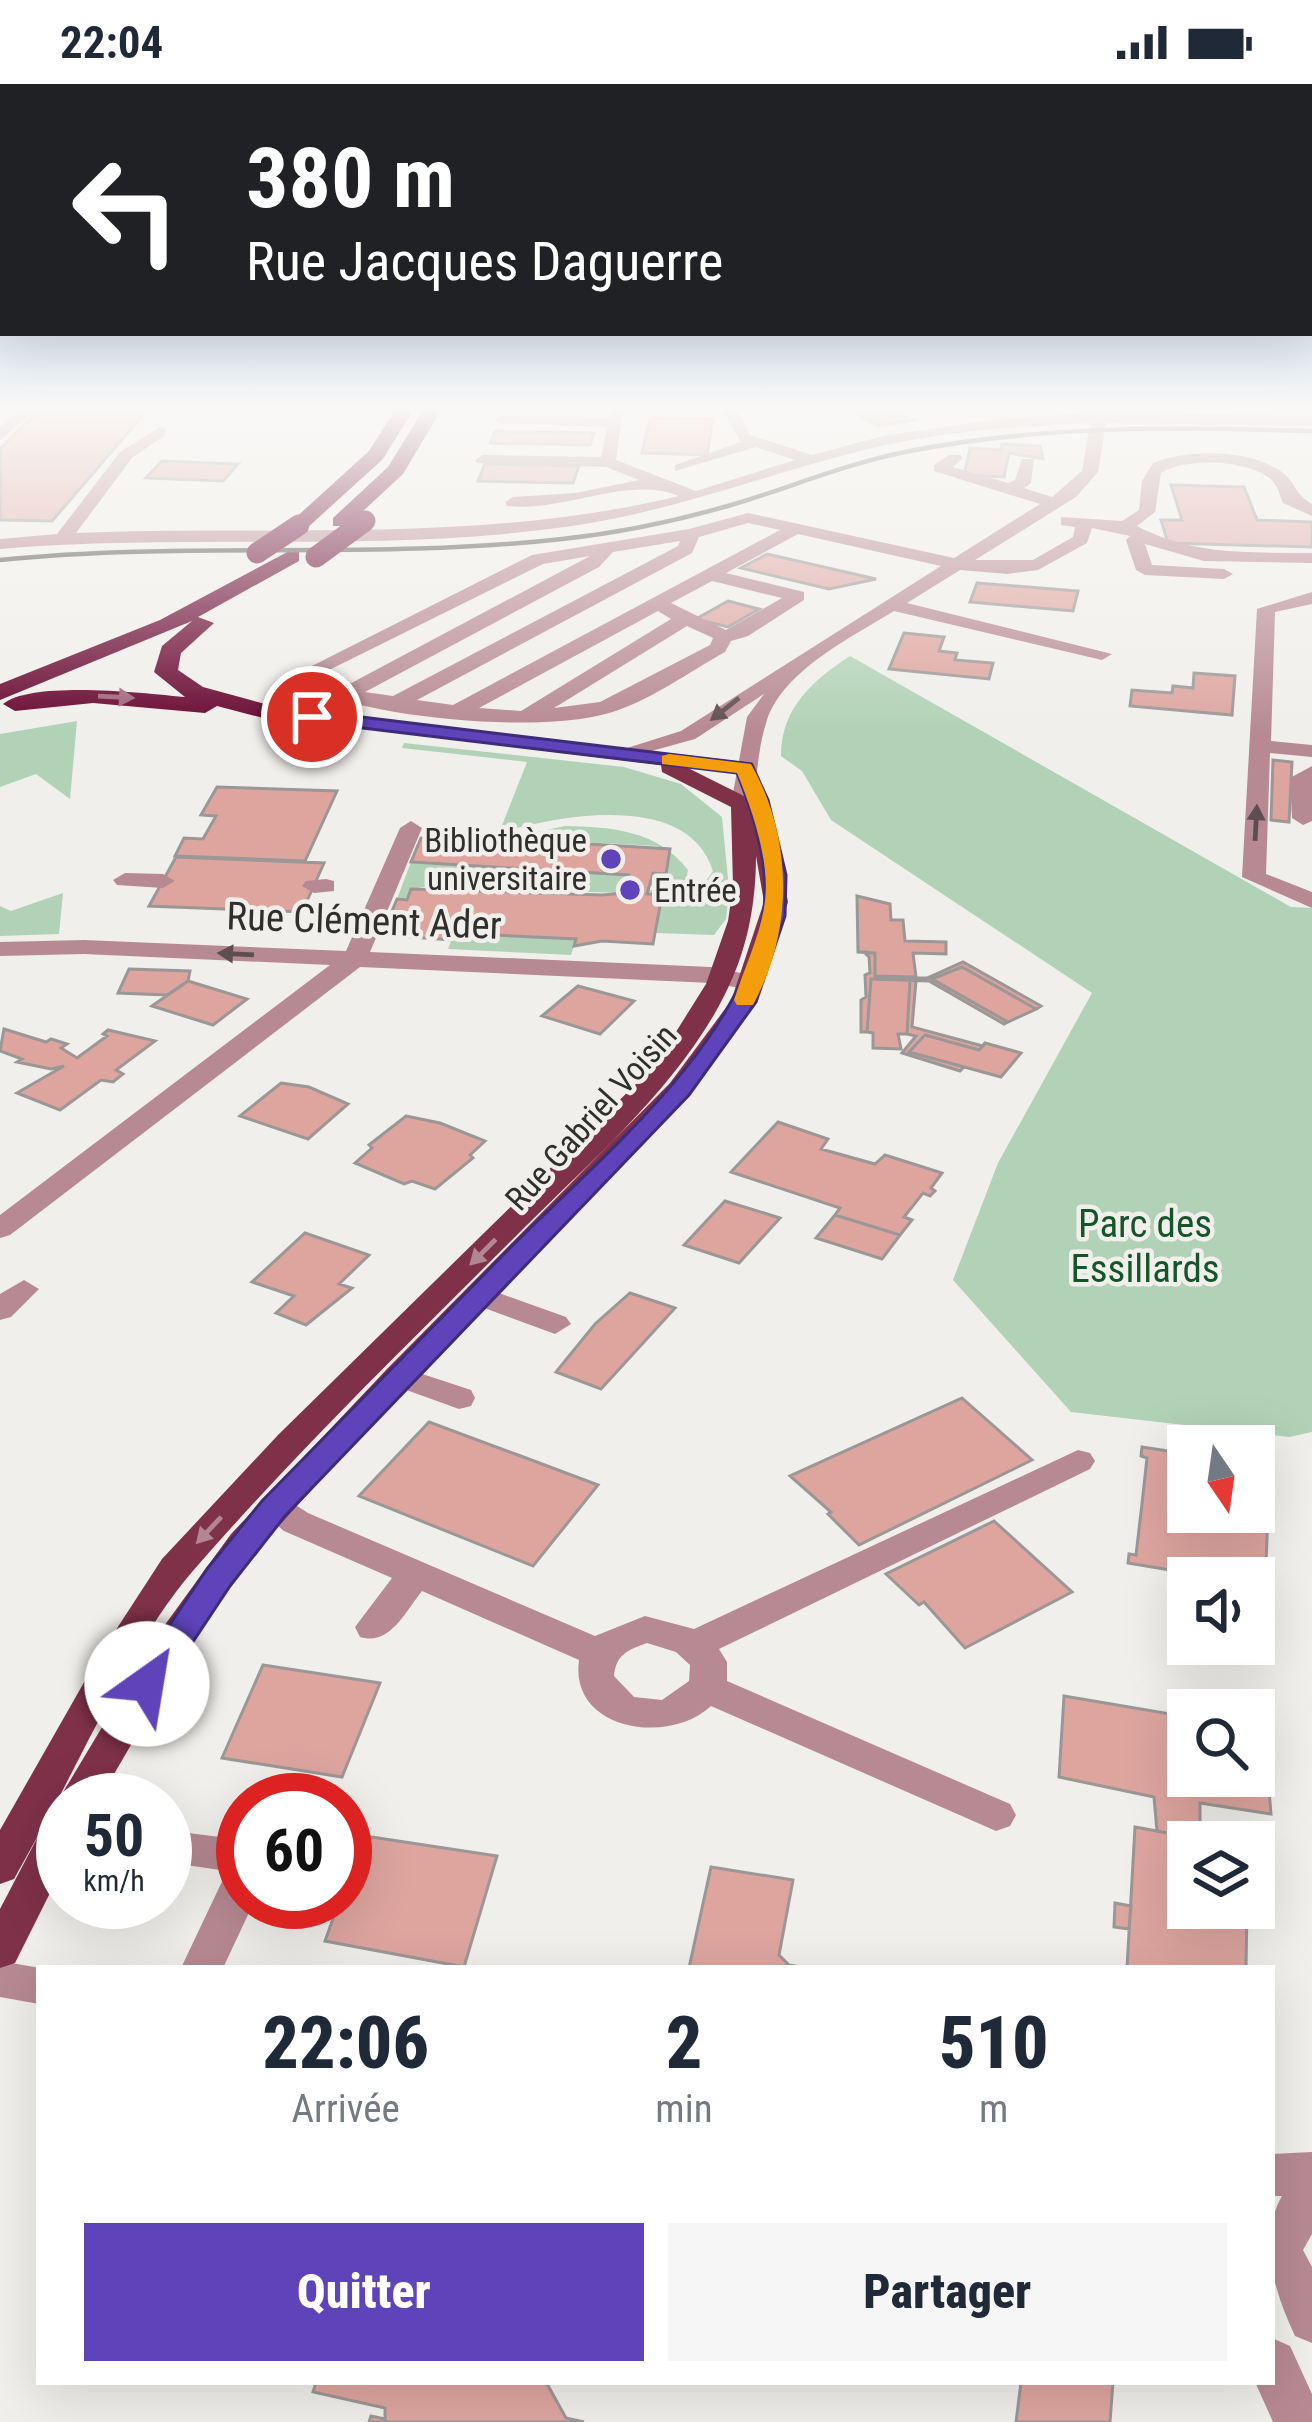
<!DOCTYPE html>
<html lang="fr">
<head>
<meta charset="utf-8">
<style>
  body { margin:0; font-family:"Roboto Condensed",sans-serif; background:#f6f6f7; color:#1f2937; height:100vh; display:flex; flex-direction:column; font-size:45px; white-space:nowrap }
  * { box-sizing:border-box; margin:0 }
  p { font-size:39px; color:#747a83 }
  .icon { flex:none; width:66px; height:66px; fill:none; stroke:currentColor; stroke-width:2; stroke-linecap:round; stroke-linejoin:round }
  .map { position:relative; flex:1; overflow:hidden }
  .panel { position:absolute; left:36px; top:1881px; width:1239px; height:420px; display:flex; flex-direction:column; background:#fff; border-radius:0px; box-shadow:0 12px 48px #0002 }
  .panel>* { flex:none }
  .hud { position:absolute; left:0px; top:0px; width:1314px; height:252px; box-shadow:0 12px 48px #0002; background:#202124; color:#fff; overflow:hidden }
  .needle { width:78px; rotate:167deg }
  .controls { position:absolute; left:1167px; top:1341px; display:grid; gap:24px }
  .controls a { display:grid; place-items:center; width:108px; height:108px; border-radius:0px; background:#fff; box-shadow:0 12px 48px #0002; font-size:60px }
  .speed { position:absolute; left:36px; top:1689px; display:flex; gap:24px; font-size:60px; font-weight:700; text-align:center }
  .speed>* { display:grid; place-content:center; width:156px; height:156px; border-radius:50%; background:#fff; box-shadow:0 12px 48px #0002; line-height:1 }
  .speed small { font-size:30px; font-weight:400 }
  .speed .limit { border:18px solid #d22; background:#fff; color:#111 }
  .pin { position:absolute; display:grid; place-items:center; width:102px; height:102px; color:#fff; margin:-51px; border:6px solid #fff; border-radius:50%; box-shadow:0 3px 12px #0007 }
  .me { position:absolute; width:132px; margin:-66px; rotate:32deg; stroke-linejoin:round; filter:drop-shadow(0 0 9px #0008) }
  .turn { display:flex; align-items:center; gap:42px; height:252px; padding:0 48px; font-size:54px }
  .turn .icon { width:156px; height:156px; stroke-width:2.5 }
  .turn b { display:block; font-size:84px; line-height:102px }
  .eta { display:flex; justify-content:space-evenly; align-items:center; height:204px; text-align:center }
  .eta b { font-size:72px; font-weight:800; line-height:84px }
  .primary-button { display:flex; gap:24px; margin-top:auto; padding:24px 48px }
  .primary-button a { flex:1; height:138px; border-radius:0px; background:#5f43bb; color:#fff; font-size:48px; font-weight:800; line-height:138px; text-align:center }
  .primary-button a+a { background:#f6f6f7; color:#1f2937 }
  .status { display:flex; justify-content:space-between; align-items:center; height:84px; padding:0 60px; background:#fff; direction:ltr }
  .status svg { height:33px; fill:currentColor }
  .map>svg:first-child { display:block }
  .green { fill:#b1d2b6 }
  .building { fill:#dea59f; stroke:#9b9796; stroke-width:3 }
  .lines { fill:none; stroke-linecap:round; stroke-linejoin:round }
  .minor { fill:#b78993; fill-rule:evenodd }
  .major { fill:#7f3149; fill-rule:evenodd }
  .highway { fill:#680830; fill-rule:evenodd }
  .rail { stroke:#555352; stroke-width:4.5 }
  .highway-bridge { stroke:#680830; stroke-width:21 }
  .oneway { fill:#9f647b }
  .oneway2 { fill:#5f4e51 }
  .oneway3 { fill:#b28692 }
  .route { fill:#5f43bb; stroke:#3e2c7a; stroke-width:3 }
  .slow { fill:#f59e0b }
  .poi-dot { fill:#5f43bb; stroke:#f1efeb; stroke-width:4.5 }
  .labels { text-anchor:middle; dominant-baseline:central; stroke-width:9; stroke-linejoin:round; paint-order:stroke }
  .far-poi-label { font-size:33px; fill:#302f2e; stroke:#f1efeb; text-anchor:end }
  .far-street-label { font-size:33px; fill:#302f2e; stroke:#f1efeb }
  .street-label { font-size:39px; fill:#302f2e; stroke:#f1efeb }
  .park-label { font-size:39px; fill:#145629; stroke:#f1efeb }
</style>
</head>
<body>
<div class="status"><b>22:04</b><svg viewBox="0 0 49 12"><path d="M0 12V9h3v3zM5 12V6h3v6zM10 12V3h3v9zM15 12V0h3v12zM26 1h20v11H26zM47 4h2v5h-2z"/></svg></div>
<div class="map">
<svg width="1312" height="2338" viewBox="0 0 1312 2338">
  <rect width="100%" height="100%" fill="#f1efeb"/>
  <path class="green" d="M850,572L1291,823L1312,824V1348L1289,1353L1071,1328L953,1196L998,1079L1092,909L831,736L802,687L781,672C781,624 813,596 850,572Z
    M77,637L70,715L36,690L0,703V650Z
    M404,659L624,683L681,700L722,733L729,805L701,804L713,787C688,707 560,731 499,749L527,678L402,664Z
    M565,742C611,743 658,746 688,786L685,803L679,796L671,802H650L653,789H666L670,766L657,762L509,754Z
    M411,778L629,791L624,809L424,803L411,805L407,816L397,815Z
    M649,806L729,808L726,835L714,851L655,849L662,811L648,810Z
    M63,809L59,850L0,852V822L11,827Z
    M454,849L576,855L571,871L448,865Z"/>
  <path class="building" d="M42,323H150L52,437L0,436V365Z
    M890,325L912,336L879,342L857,331Z
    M650,334L713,335L707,371L642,369Z
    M495,347L594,349L590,361L490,359Z
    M1002,360L1040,362L1043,375L1009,369L1004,393L964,391L970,364L1001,366Z
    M162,377L238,380L223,397L146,394Z
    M485,380L579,382L573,399L478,397Z
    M1171,401L1244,403L1257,436L1312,438V463L1168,459L1161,436H1182Z
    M767,470L876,495L829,505L741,484Z
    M977,499L1078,507L1073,527L1028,523L970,518Z
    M728,517L759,525L728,543L696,535Z
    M904,549L944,553L939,567L957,569L955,576L993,579L989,595L889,585Z
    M1194,589L1235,592L1232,631L1130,622L1132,606L1172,609L1173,602L1193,604Z
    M1273,676L1292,678L1289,738L1271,736Z
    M217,703L337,707L305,777L175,772L184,754L203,755L216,732L201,731Z
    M460,752L670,765L666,790L653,789L647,810L662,811L653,860L602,857L574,862L576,855L454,849L451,856L382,851L397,815L407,816L411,805L602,811L624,809L629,791L411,778L421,754L458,756Z
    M176,773L324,779L302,828L149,822Z
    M857,812L890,820L891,836H903L905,857L946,858V870L913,869L916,893L875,892V869L858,868Z
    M864,868L875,869V892L927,894L963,878L1041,922L1036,925L962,883L932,895L1008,938L1004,940L929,897L871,895L867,948H861V916L866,913L865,891L870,889L869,873Z
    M962,883L1036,925L1008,938L932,895Z
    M129,885L190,887L188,897L167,911L118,909Z
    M871,895L910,896L907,950H898L901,965L873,964V949L867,948Z
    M910,896L916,897L912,943L983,962L979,966L925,951L909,968L964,983L960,987L902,969L916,952L907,950Z
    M188,897L247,915L213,941L152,922Z
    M578,902L634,917L600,950L542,932Z
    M4,945L46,958L51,955L67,960L61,964L77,974L107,952L103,950L108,946L155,957L116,986L123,990L113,998L101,996L60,1026L17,1009L64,982L51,985L17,978L22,975L0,967Z
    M925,951L979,966L985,959L1021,969L1001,993L909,968Z
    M281,999L309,1003L348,1020L308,1055L240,1032Z
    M406,1032L440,1039L485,1057L470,1071L473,1074L435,1105L412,1097L404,1100L355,1079L372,1064L369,1061Z
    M778,1038L828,1055L821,1065L875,1080L885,1071L942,1089L931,1104L935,1107L930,1112L923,1109L904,1133L912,1136L900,1151L835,1131L840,1124L731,1088Z
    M725,1117L780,1134L739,1179L684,1161Z
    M835,1131L900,1151L882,1175L816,1154Z
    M305,1149L369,1171L339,1200L352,1204L306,1241L276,1229L294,1212L252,1198Z
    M630,1209L675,1224L601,1305L556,1288L595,1240Z
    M962,1314L1032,1376L859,1461L828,1430L831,1428L790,1392Z
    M429,1338L518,1371L598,1401L533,1482L359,1412Z
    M1142,1363L1188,1370V1428H1254V1380L1270,1383L1265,1502L1254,1500V1494H1218L1128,1479L1129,1470L1136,1471L1142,1420L1147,1374L1141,1372Z
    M994,1437L1072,1508L965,1564L924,1518L919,1521L886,1490Z
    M263,1581L380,1599L342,1693L222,1674Z
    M1064,1612L1188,1633V1692H1254V1644L1264,1646L1271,1730L1200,1719V1755L1157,1747L1154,1713L1059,1693Z
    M1135,1743L1217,1758H1188V1824H1247L1246,1884H1127Z
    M365,1752L497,1772L464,1883L325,1857L339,1818H345V1803Z
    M711,1783L793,1796L779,1871L789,1881L807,1884H689Z
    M1115,1819L1131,1822L1129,1845L1114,1843Z
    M316,2298H546L566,2334L584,2338H369L371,2332L385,2335V2324L313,2308Z
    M1021,2298H1113L1110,2338H1016Z"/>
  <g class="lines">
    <path class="minor" d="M22,323H38L0,356V343Z
      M731,323L736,325L750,351L812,371L887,351L992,336L1099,328L1312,332V342L1106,339L1098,388L1076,413L975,476H1033L1073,453L1075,443L1061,441V433L1122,437L1139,426L1142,397L1153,379C1187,365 1247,365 1279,386C1295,396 1295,411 1312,420V432L1283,419C1279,409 1277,399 1268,393C1244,376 1186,373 1161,389L1155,428L1137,442C1193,472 1250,468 1312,469V479L1204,477L1145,460L1152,481L1224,485L1233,490L1224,495L1145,491L1136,486L1126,456L1130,452L1092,444L1087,459L1038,486L1007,490L960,486L907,519L1112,570L1102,576L894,527C852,553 784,586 767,636C758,662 757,693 753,720L742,727L731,720L747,633L764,610L695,655L619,676L608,670L681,647L941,482L798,450L726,489L804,508V516L748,552L731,557L725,568C689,588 648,618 609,629C538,650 370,634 304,603L298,589L532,471L689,445L748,429L954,474L1040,420L934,387V381L949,371H961L963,374L953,383L1008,399L1015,396L1022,375H1034L1031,399L1024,404L1052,413L1082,387L1090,339C1015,342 938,348 864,366C763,391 669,429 565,443C378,469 188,449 0,465V455L57,450L120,368L160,343L165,345V351L132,374L76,449C277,441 482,460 679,412C627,391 564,429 507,422L505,418L513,413L576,409L639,396L606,383L477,379L475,376L483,371L601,373L607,343L498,339L495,336L503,331L609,334L613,324H623L616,376L696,407L795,376L756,363L675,387V381L741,358L723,328ZM748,439L780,446L453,621L417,616L692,469L699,453ZM680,457L678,462L393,612L365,608L599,483L613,468ZM590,472L342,604L320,596L319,591L543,480ZM712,497L782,514L726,546L671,519ZM658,527L671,535L521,627L479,624ZM687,542L713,554L710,561L600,618L554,624Z
      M1312,508V520L1275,528L1271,657L1312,661V673L1270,669L1266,790L1312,808V824L1242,793L1257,525Z
      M1312,682V737L1303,741L1292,734L1290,694Z
      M411,737L422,744L370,868L711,883L761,893L765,898L752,906L711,899L360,883L10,1151L0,1154V1131L330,881L84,870L0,872V858L84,856L346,867L400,744Z
      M125,789L163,790L175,797L163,804L117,801L113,796Z
      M326,795L334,797V807L314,809L302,802L306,797Z
      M24,1196L39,1205L11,1233L0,1236V1210Z
      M482,1203L566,1233L571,1240L555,1250L471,1219L467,1212Z
      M398,1282L471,1306L475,1314L471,1322L459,1325L387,1299L382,1292L387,1285Z
      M1078,1366L1090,1369L1095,1377L1090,1385L719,1565L727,1578V1597L1010,1720L1016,1731L1010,1742L996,1747L711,1622C668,1662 569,1646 579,1576L422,1507C405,1528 390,1562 360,1553L355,1543L392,1494L284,1447L257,1424L262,1416C281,1410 292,1419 308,1429L595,1552L645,1532L694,1545ZM647,1559L676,1568L690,1581L689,1597L662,1616L634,1613L614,1592C616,1570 628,1566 647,1559Z
      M165,1746L243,1756V1818H254L223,1884H181L227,1787L165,1778Z
      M0,1877L40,1884L39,1920L0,1913Z
      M1312,2068V2150L1303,2166L1312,2183V2259L1295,2252C1275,2209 1257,2156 1282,2112H1272V2070Z
      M1272,2254L1290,2262L1312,2310V2338H1273L1255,2298H1272Z"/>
    <path class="major" d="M267,622L753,679L769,716L788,818L757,918L690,1011L409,1299L255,1468L182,1573L99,1716H63V1723L59,1716L65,1705L156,1553L231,1450L387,1285L670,999L731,917L764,818L756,772C756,829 744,879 715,929C666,1013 590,1078 522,1146C410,1258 296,1368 192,1488C138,1550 89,1658 49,1732L63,1727V1783L15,1879L0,1884V1825L45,1739L14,1795L0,1800V1746L99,1572L162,1475L278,1351L644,992L669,959L706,900L728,837L733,802L731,723L662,688L661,681L260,632V624ZM688,684L736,689L746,713Z"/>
    <path class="highway" d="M397,323H415L383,375L306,445H292V437L369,367Z
      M425,323H443L403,390L347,442H333V434L388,383Z
      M291,466L299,467V477L198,533L214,539L181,569L178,586L203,603L276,623V633L267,635L217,622L205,629L93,619L15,627L3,620C31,596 146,609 185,613L154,588L162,562L192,537L0,616V600L160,536Z"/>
    <path class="rail" d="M0,476C187,457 375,476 562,455C619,449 676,437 731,421C789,404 845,380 905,368C1039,341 1176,343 1312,347"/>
    <path class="highway-bridge" d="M257,469L299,441
      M316,473L365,437"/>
  </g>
  <defs><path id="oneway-solid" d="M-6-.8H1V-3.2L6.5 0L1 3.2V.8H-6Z" transform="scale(3)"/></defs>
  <use class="oneway" href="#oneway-solid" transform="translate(116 613) rotate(3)"/>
  <g class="oneway2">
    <use href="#oneway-solid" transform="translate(725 625) rotate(142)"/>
    <use href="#oneway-solid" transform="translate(1256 739) rotate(-87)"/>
    <use href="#oneway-solid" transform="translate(236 870) rotate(-177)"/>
  </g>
  <g class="oneway3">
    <use href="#oneway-solid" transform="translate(483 1168) rotate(135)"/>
    <use href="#oneway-solid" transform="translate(209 1446) rotate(133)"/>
  </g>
  <linearGradient id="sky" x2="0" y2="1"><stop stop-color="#89b9e8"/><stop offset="0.5" stop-color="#f9f8f6"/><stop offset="1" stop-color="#f9f8f6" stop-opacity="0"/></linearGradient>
  <rect width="1312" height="650" fill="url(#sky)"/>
  <path class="route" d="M312,627L751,680L768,716L786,791L785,832L756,918L689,1011L285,1432L230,1502L159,1609L147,1613L135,1609L130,1600L207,1485L262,1417C344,1334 425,1251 506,1168C595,1078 742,961 763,831C771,785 754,731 737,689L305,637L302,633Z"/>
  <path class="slow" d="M669,670L751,680C793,754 794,846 753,921H737L734,916C744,885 761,850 765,817C770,777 752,725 737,689L662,680V672Z"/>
  <g class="poi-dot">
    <circle cx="611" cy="775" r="12"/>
    <circle cx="630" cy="806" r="12"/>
  </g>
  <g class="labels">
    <g class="far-poi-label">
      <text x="587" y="756">Bibliothèque<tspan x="587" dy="38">universitaire</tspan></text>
      <text x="654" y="806" text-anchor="start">Entrée</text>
    </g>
    <g class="far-street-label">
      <text transform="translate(591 1033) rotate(-48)">Rue Gabriel Voisin</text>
    </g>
    <g class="street-label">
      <text transform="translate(364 837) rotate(2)">Rue Clément Ader</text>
    </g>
    <g class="park-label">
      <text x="1145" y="1140">Parc des<tspan x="1145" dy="45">Essillards</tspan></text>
    </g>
  </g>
</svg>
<div class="controls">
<a><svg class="needle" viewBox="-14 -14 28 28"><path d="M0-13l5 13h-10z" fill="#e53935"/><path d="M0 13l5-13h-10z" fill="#747a83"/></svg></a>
<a><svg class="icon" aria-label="sound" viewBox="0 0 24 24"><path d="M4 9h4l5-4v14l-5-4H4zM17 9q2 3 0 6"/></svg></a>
<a><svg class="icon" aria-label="search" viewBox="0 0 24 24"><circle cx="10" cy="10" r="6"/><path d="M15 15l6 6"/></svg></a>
<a><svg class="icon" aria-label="layers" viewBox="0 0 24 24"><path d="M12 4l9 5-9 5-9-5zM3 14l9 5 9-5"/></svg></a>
</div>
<div class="speed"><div>50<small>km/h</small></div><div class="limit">60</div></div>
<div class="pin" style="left:312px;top:633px;background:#d93025"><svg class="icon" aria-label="arrive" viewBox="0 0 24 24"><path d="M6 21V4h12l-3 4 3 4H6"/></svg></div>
<svg class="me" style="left:147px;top:1600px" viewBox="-20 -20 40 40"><circle r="19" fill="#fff"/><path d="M0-13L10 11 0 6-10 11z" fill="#5f43bb"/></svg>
<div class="hud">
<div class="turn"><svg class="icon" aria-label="left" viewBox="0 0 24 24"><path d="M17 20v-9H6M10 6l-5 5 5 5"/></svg><div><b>380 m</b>Rue Jacques Daguerre</div></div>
</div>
<section class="panel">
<div class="eta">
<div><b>22:06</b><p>Arrivée</p></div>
<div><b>2</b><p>min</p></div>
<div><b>510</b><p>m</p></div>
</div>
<div class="primary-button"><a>Quitter</a><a>Partager</a></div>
</section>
</div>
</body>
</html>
